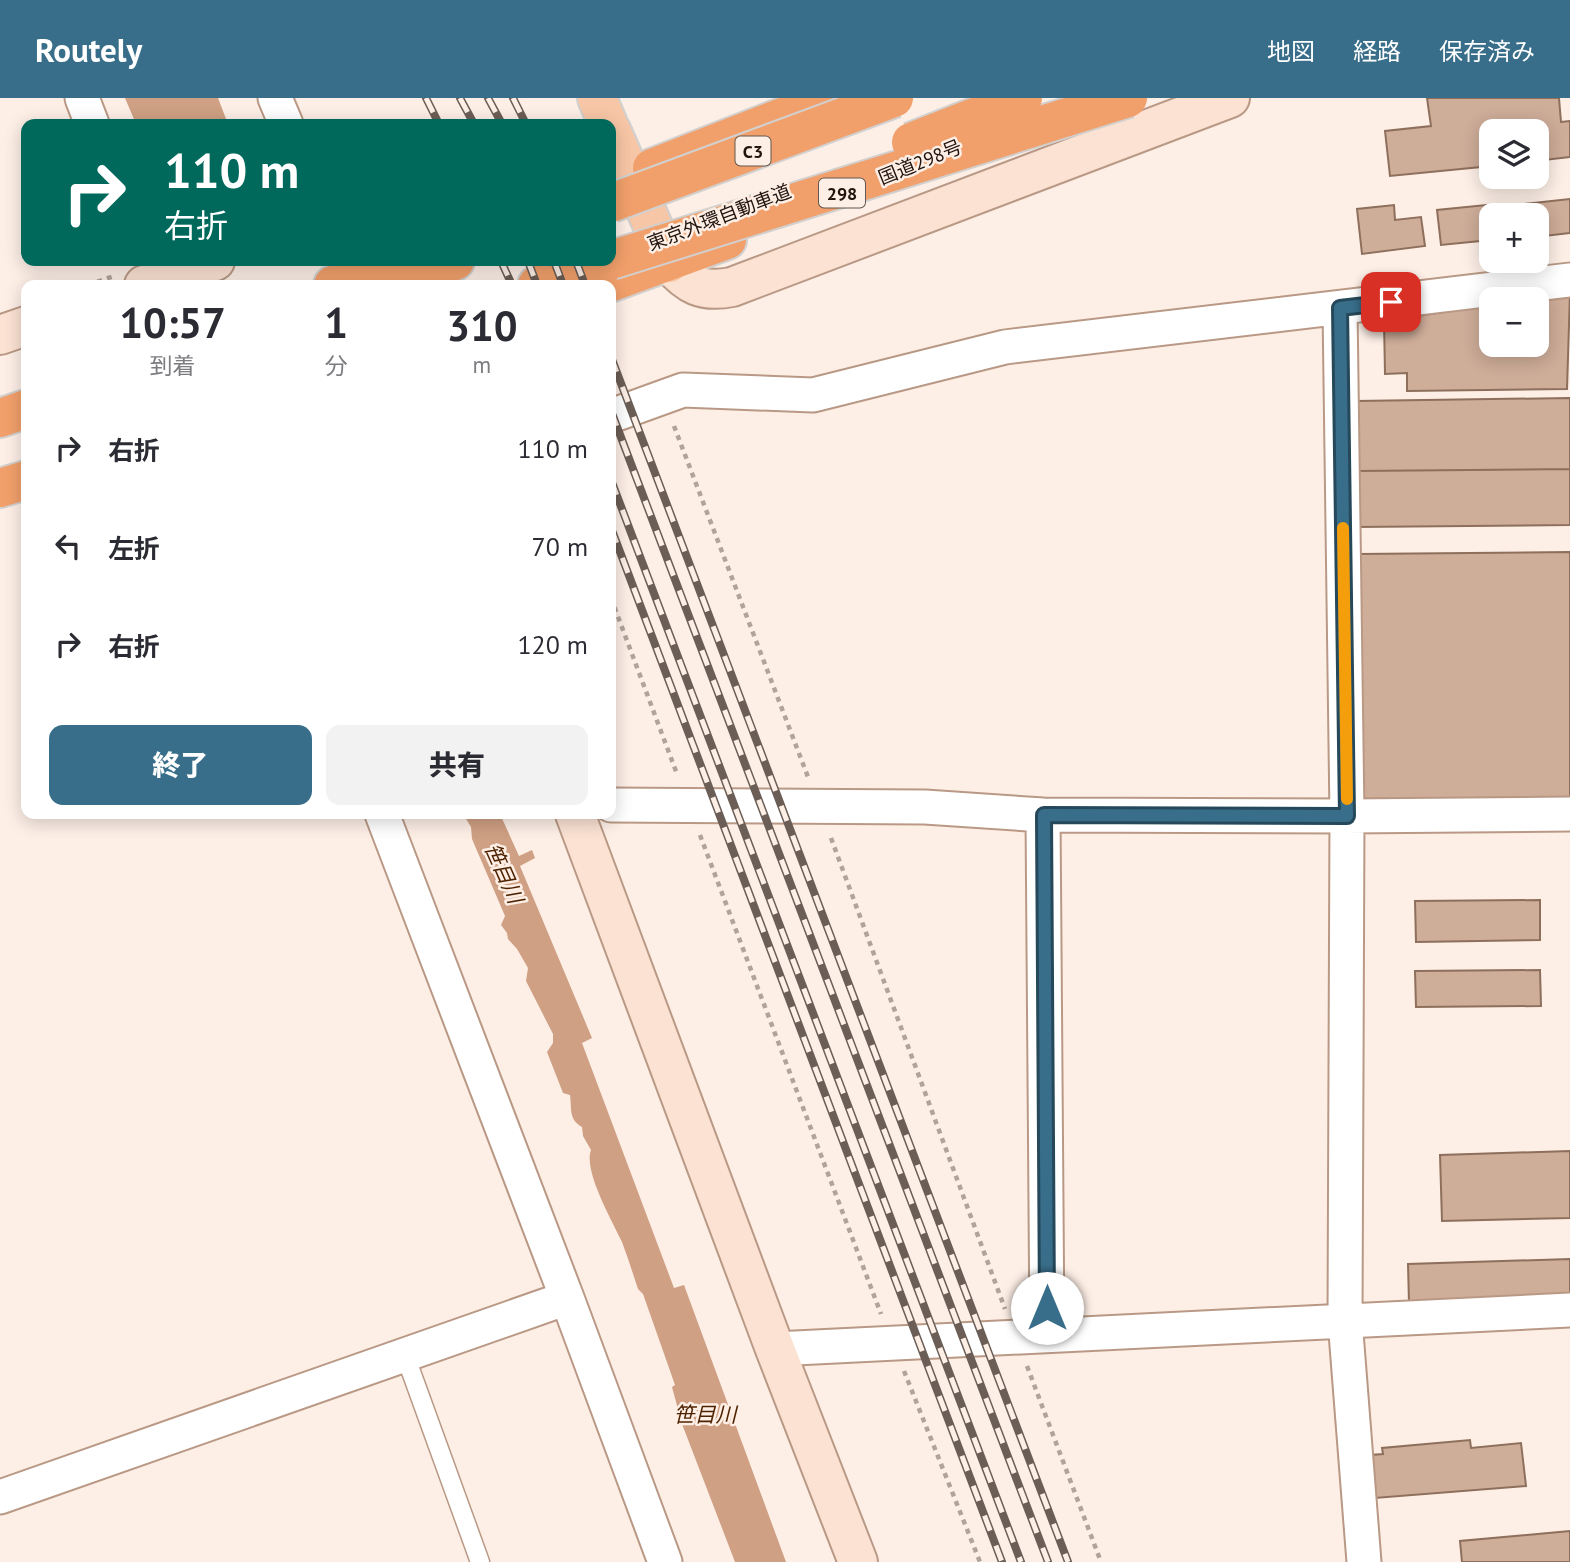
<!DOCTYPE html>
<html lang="ja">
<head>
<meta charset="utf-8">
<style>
  body { margin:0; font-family:"PT Sans","Noto Sans JP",sans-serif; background:#f2f2f3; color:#2b2b33; height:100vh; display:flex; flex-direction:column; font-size:26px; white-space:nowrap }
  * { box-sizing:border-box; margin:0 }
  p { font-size:23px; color:#7c7c81 }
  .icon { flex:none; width:38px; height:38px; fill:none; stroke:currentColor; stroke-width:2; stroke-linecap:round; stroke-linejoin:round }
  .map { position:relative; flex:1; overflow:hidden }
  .details { position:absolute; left:21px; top:182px; width:595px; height:539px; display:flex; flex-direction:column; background:#fff; border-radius:14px; box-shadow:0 4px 18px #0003 }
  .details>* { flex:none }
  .guide { position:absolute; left:21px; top:21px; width:595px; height:147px; border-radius:14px; box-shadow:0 4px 18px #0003; background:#00695c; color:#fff; overflow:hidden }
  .controls { position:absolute; left:1479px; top:21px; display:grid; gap:14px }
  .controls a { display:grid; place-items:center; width:70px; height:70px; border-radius:14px; background:#fff; box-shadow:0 4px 18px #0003; font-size:35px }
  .pin { position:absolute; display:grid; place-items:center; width:60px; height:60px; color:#fff; margin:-30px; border-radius:14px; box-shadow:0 4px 10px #0006 }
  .me { position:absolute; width:77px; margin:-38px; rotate:0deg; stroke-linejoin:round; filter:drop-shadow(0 0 5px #0008) }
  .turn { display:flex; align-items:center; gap:24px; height:147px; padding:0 28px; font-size:32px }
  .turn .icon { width:91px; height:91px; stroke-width:2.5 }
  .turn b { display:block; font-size:49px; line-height:60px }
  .eta { display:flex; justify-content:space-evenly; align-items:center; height:119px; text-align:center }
  .eta b { font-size:42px; font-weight:800; line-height:49px }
  .button { display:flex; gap:14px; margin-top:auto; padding:14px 28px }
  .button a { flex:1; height:80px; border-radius:14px; background:#396e8a; color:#fff; font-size:28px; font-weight:800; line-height:80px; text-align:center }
  .button a+a { background:#f2f2f3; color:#2b2b33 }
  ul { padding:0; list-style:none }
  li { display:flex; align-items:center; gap:21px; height:98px; padding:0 28px }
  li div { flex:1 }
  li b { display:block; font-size:26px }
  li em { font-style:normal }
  header { display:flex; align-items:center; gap:42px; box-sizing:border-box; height:98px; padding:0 35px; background:#396e8a; color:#fff }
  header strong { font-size:33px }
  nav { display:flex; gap:38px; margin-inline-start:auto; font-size:24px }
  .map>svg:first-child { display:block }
  .water { fill:#cfa083 }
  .pier { fill:#fdefe6 }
  .building { fill:#cead99; stroke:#8d6f5c; stroke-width:2 }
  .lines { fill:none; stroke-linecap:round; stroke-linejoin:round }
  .lane-casing { stroke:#b99985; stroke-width:21 }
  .street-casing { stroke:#b99985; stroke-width:37 }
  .secondary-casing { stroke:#b99985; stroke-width:42 }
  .primary-casing { stroke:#d2d0cf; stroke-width:42 }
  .highway-casing { stroke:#d2d0cf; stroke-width:42 }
  .path { stroke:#b0a39a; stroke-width:4.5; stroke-dasharray:5 5; stroke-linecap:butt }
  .lane { stroke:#fff; stroke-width:18 }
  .street { stroke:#fff; stroke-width:33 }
  .secondary { stroke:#fbe2d3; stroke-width:38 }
  .primary { stroke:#f7c6a6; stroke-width:38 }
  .highway { stroke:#f2a06b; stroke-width:38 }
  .rail-casing { stroke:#6b5e56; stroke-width:8 }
  .rail { stroke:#fdefe6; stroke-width:5; stroke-dasharray:16; stroke-linecap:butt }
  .highway-bridge-casing { stroke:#d2d0cf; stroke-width:42; stroke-linecap:butt }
  .highway-bridge { stroke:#f2a06b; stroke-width:38 }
  .route-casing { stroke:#25485a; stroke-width:18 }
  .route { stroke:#396e8a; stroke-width:12 }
  .slow { stroke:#f59e0b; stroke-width:12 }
  .labels { text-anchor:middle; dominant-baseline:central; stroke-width:5; stroke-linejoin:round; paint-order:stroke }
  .shield { fill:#fdefe6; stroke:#62564e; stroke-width:2 }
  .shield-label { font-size:18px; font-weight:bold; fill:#20140d }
  .street-label { font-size:19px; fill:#20140d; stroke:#fdefe6 }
  .water-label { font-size:21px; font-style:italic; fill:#4f2301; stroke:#fdefe6 }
</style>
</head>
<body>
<header>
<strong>Routely</strong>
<nav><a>地図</a><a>経路</a><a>保存済み</a></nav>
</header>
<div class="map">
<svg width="1570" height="1464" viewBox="0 0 1570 1464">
  <rect width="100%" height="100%" fill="#fdefe6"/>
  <path class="water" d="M125,0H218L228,26H136Z
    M463,716H500L519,758L532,752L535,760L520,768L592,940L582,945L674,1190L684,1187L786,1464H735L682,1326L672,1289L675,1287L643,1196L638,1191C633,1176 628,1160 622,1144C613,1124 583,1073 591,1052L583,1038L582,1029C568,1021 572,1010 570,997L563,995L547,954L553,945V936L526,883L528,870L517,851L508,841L507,835L501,827L505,818L472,741L471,729Z"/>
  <path class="pier" d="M180,163H293L303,187H189Z"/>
  <path class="building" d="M1427,0H1559L1561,24L1570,23V59L1536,63V33H1491V68L1390,78L1385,33L1431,28Z
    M1570,101V135L1536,139V117H1506L1505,108Z
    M1394,107L1395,122L1421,119L1425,148L1362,156L1357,111Z
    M1486,107L1490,142L1441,147L1437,112Z
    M1570,195L1567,291L1407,293V275L1385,276L1384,223L1491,207V247H1536V201Z
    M1570,300V371L1356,373V303Z
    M1570,371V427L1357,429L1356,373Z
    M1570,454V699L1360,701L1357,456Z
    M1540,802V842L1416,844L1415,803Z
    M1540,872L1541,908L1416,909L1415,873Z
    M1570,1053V1120L1442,1123L1440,1057Z
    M1570,1161V1201L1409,1205L1408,1166Z
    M1470,1342L1471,1350L1521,1345L1526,1388L1375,1400L1370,1357L1383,1356L1382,1350Z
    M1570,1433V1464H1462L1460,1443Z"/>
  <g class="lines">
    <g class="lane-casing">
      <path id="lane" d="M405,1257L480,1464"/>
    </g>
    <g class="street-casing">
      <path id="street" d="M82,0L92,26
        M275,0L286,26
        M1340,210L1347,718L1345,1222L1364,1464
        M611,318L683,292L813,297L1005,249L1570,182
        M611,707L925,709L1043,717L1347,718L1570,716
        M382,716L567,1200L665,1464
        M1043,717L1047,1237
        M775,1251L1570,1212
        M0,1399L567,1200"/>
    </g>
    <g class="secondary-casing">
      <path id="secondary" d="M669,165C688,187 702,195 732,189L1230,0
        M144,187L215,163
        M0,237L26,228
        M575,716L775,1251L858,1464"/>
    </g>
    <g class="primary-casing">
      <path id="primary" d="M597,0L608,26
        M611,32L669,165"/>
    </g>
    <g class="highway-casing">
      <path id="highway" d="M652,70L831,0
        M333,187L400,163
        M384,187L455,163
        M537,187L607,163
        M604,187L727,142
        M0,320L26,311
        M0,390L26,382"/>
    </g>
    <path class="path" d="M88,187L114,178
      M674,328L808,679
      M611,500L677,676
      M700,737L881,1216
      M831,740L1005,1211
      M1027,1268L1101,1464
      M904,1273L980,1464"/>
    <use href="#lane" class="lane"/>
    <use href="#street" class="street"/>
    <use href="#secondary" class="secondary"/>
    <use href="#primary" class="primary"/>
    <use href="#highway" class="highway"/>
    <g class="rail-casing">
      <path id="rail" d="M426,0L439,26
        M460,0L474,26
        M488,0L502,26
        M513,0L526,26
        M501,163L512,187
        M528,163L537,187
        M554,163L563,187
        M576,163L585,187
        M611,259L1068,1464
        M611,313L1048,1464
        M611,382L1021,1464
        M611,430L1002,1464"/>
    </g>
    <use href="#rail" class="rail"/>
    <g class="highway-bridge-casing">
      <path id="highway-bridge" d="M911,44L1023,0
        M611,105L894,0
        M611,162L1128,0"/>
    </g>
    <use href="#highway-bridge" class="highway-bridge"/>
  </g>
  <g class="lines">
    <g class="route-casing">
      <path id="route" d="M1047,1210L1044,717L1347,718L1340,210L1391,204"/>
    </g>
    <use href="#route" class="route"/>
    <path class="slow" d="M1343,430L1347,701"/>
  </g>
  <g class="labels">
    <g class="shield">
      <rect x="735.5" y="38.5" width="35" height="29" rx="5"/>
      <rect x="819" y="80.5" width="46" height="29" rx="5"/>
    </g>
    <g class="shield-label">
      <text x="753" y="53">C3</text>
      <text x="842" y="95">298</text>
    </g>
    <g class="street-label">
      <text transform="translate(920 64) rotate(-22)">国道298号</text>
      <text transform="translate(719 119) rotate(-21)">東京外環自動車道</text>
    </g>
    <g class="water-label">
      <text transform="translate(504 775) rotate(66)">笹目川</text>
      <text x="705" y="1316">笹目川</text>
    </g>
  </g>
</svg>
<div class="controls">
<a><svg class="icon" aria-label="layers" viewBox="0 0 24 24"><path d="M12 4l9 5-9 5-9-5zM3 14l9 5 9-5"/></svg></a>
<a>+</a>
<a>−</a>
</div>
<div class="pin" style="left:1391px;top:204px;background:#d93025"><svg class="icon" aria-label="arrive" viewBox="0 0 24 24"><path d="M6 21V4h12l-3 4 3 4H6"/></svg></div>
<svg class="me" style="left:1047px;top:1210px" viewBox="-20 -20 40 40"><circle r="19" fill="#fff"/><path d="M0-13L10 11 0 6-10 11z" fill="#396e8a"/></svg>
<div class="guide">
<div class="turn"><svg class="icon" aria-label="right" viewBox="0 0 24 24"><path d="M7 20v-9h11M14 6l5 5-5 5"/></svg><div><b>110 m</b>右折</div></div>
</div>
<section class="details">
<div class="eta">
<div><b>10:57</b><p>到着</p></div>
<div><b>1</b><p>分</p></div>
<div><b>310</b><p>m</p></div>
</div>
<ul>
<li><svg class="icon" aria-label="right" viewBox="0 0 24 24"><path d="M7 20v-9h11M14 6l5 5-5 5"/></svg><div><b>右折</b></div><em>110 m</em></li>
<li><svg class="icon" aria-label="left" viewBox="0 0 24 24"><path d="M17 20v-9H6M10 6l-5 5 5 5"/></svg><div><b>左折</b></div><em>70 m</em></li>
<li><svg class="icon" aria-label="right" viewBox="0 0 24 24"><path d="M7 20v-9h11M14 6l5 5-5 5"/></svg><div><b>右折</b></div><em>120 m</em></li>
</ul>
<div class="button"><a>終了</a><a>共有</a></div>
</section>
</div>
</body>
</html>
